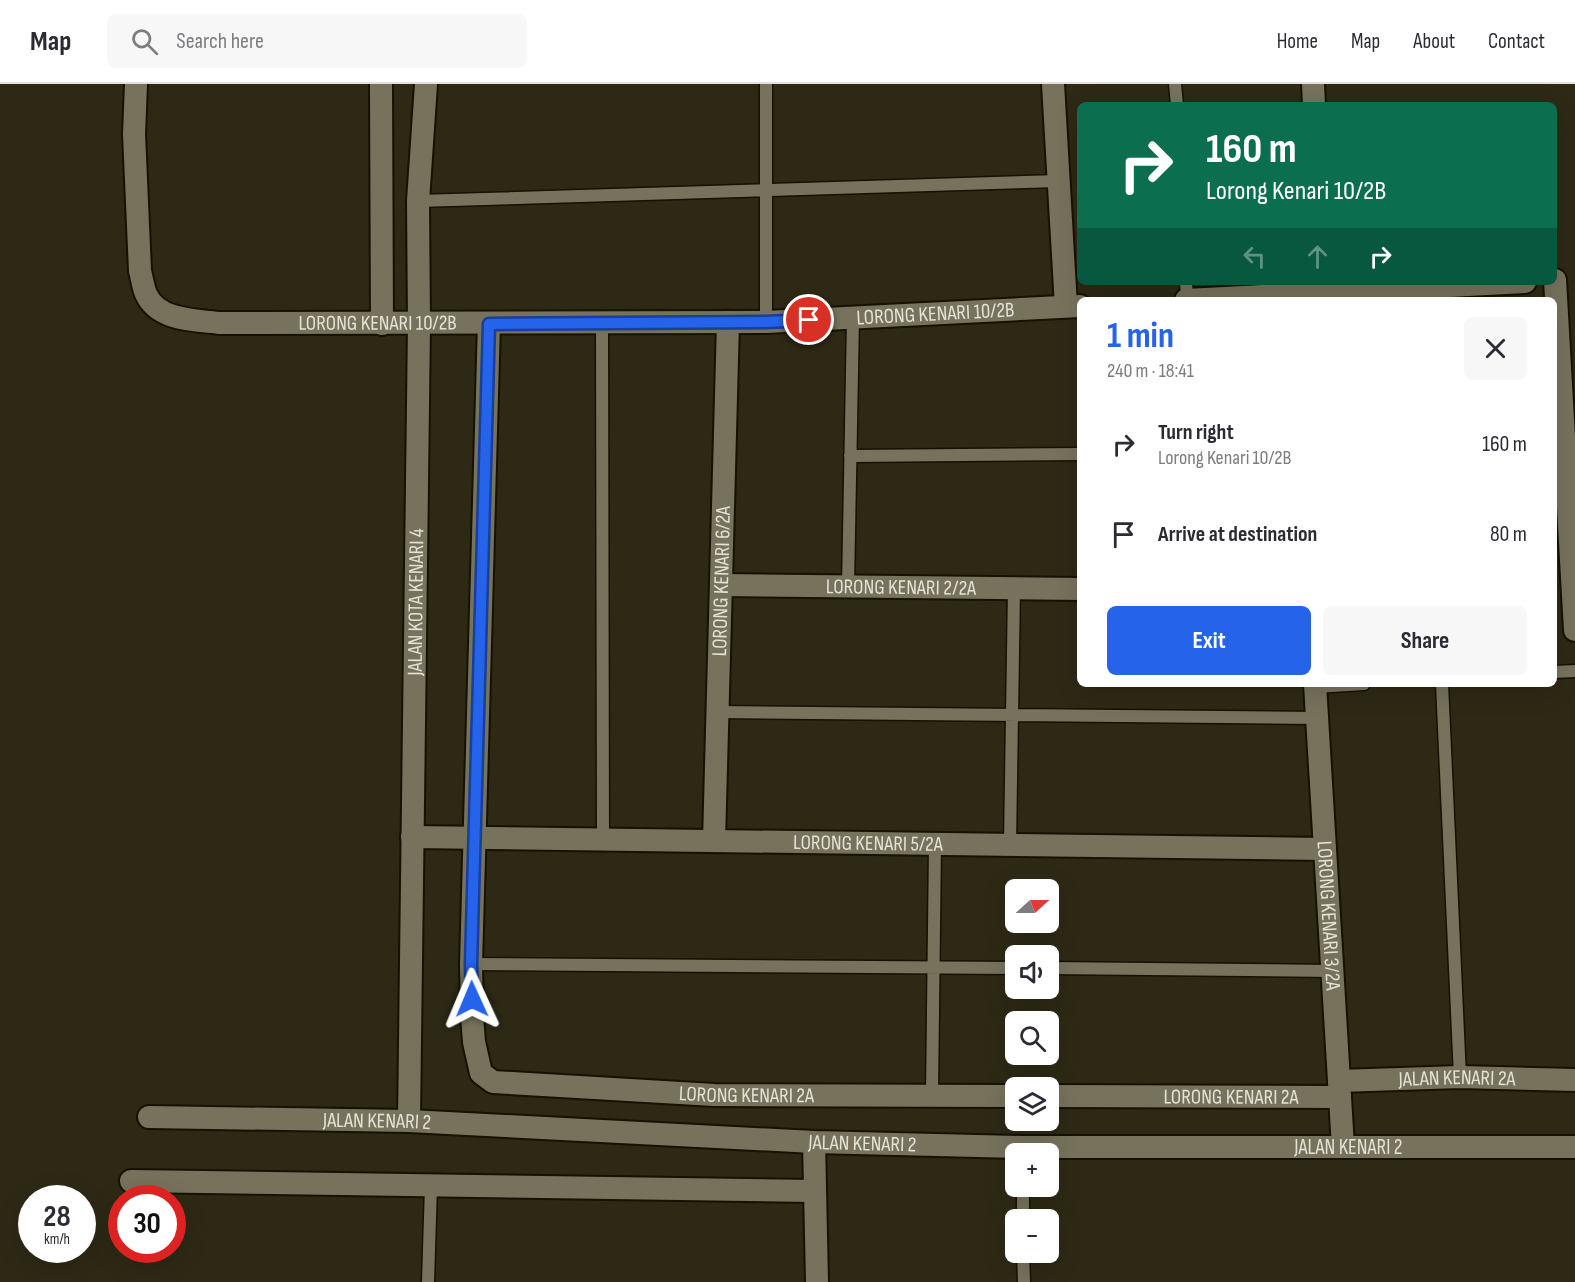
<!DOCTYPE html>
<html lang="en">
<head>
<meta charset="utf-8">
<style>
  body { margin:0; font-family:"Sofia Sans Condensed",sans-serif; background:#f7f7f7; color:#2b2b33; height:100vh; display:flex; flex-direction:column; font-size:22px; white-space:nowrap }
  * { box-sizing:border-box; margin:0 }
  p { font-size:20px; color:#7c7c81 }
  .icon { flex:none; width:33px; height:33px; fill:none; stroke:currentColor; stroke-width:2; stroke-linecap:round; stroke-linejoin:round }
  .map { position:relative; flex:1; overflow:hidden }
  .details { position:absolute; left:1077px; top:213px; width:480px; height:390px; display:flex; flex-direction:column; background:#fff; border-radius:9px; box-shadow:0 6px 24px #0002 }
  .details>* { flex:none }
  .guide { position:absolute; left:1077px; top:18px; width:480px; height:183px; border-radius:9px; box-shadow:0 6px 24px #0002; background:#0b6e4f; color:#fff; overflow:hidden }
  .needle { width:39px; rotate:69deg }
  .fabs { position:absolute; left:1005px; top:795px; display:grid; gap:12px }
  .fabs a { display:grid; place-items:center; width:54px; height:54px; border-radius:9px; background:#fff; box-shadow:0 6px 24px #0002; font-size:30px }
  .speed { position:absolute; left:18px; top:1101px; display:flex; gap:12px; font-size:30px; font-weight:700; text-align:center }
  .speed>* { display:grid; place-content:center; width:78px; height:78px; border-radius:50%; background:#fff; box-shadow:0 6px 24px #0002; line-height:1 }
  .speed small { font-size:15px; font-weight:400 }
  .speed .limit { border:9px solid #d22; background:#fff; color:#111 }
  .pin { position:absolute; display:grid; place-items:center; width:51px; height:51px; color:#fff; margin:-26px; border:3px solid #fff; border-radius:50%; box-shadow:0 2px 6px #0007 }
  .me { position:absolute; width:66px; margin:-33px; rotate:359deg; stroke-linejoin:round; filter:drop-shadow(0 0 4px #0008) }
  .turn { display:flex; align-items:center; gap:21px; height:126px; padding:0 30px; font-size:27px }
  .turn .icon { width:78px; height:78px; stroke-width:2.5 }
  .turn b { display:block; font-size:42px; line-height:51px }
  .lanes { display:flex; align-items:center; height:57px; padding:0 30px; background:#0003; justify-content:center; gap:30px; direction:ltr }
  .lanes .off { opacity:.35 }
  .round { display:grid; place-items:center; flex:none; width:63px; height:63px; border-radius:9px; background:#f7f7f7 }
  .head { display:flex; align-items:center; justify-content:space-between; height:102px; padding:0 30px }
  h1 { font-size:36px; font-weight:700; line-height:45px; color:#2563eb }
  .action { display:flex; gap:12px; margin-top:auto; padding:12px 30px }
  .action a { flex:1; height:69px; border-radius:9px; background:#2563eb; color:#fff; font-size:24px; font-weight:700; line-height:69px; text-align:center }
  .action a+a { background:#f7f7f7; color:#2b2b33 }
  ul { padding:0; list-style:none }
  li { display:flex; align-items:center; gap:18px; height:90px; padding:0 30px }
  li div { flex:1 }
  li b { display:block; font-size:22px }
  li em { font-style:normal }
  header { display:flex; align-items:center; gap:36px; box-sizing:border-box; height:84px; padding:0 30px; background:#fff; border-bottom:2px solid #e1e1e2 }
  header strong { font-size:28px }
  nav { display:flex; gap:33px; margin-inline-start:auto; font-size:21px }
  .search { width:420px; height:54px; background:#f7f7f7; display:flex; align-items:center; gap:15px; box-sizing:border-box; padding:0 21px; border-radius:9px; color:#7c7c81; font-size:22px }
  .map>svg:first-child { display:block }
  .lines { fill:none; stroke-linecap:round; stroke-linejoin:round }
  .service-casing { stroke:#151201; stroke-width:15 }
  .minor-casing { stroke:#151201; stroke-width:26 }
  .service { stroke:#76725c; stroke-width:12 }
  .minor { stroke:#76725c; stroke-width:22 }
  .route-casing { stroke:#184099; stroke-width:15 }
  .route { stroke:#2563eb; stroke-width:10 }
  .labels { text-anchor:middle; dominant-baseline:central; stroke-width:4.5; stroke-linejoin:round; paint-order:stroke }
  .street-label { font-size:21px; fill:#e4e2d6; stroke:#141209 }
</style>
</head>
<body>
<header>
<strong>Map</strong>
<div class="search"><svg class="icon" aria-label="search" viewBox="0 0 24 24"><circle cx="10" cy="10" r="6"/><path d="M15 15l6 6"/></svg>Search here</div>
<nav><a>Home</a><a>Map</a><a>About</a><a>Contact</a></nav>
</header>
<div class="map">
<svg width="1575" height="1198" viewBox="0 0 1575 1198">
  <rect width="100%" height="100%" fill="#2d2915"/>
  <g class="lines">
    <g class="service-casing">
      <path id="service" d="M1175,0L1177,21
        M418,117L1059,97
        M1186,198L1187,216
        M766,238V0
        M602,239L603,755
        M850,372L1080,370
        M848,503L853,234
        M1554,588L1575,587
        M1442,600L1460,993
        M1315,603L1364,600
        M718,628L1317,634
        M1010,760L1014,504
        M471,880L1016,884
        M1048,884L1333,887
        M932,1011L935,760
        M1023,1102V1136
        M1023,1168L1024,1198
        M428,1198L431,1102"/>
    </g>
    <g class="minor-casing">
      <g id="minor">
        <path id="s1" d="M136,0L134,50L140,187C142,194 143,203 146,210C158,237 195,236 220,239L766,238L1080,222"/>
        <path d="M381,0L382,240"/>
        <path d="M1053,0L1066,222"/>
        <path d="M1313,0L1314,21"/>
        <path d="M1555,196L1575,546"/>
        <path d="M1186,216L1525,198"/>
        <path id="s2" d="M489,239L471,880L472,932L474,958L481,989L493,998L714,1011L1016,1012"/>
        <path id="s3" d="M721,501L1080,505"/>
        <path id="s4" d="M1315,600L1343,1063"/>
        <path id="s5" d="M412,753L1325,765"/>
        <path id="s6" d="M714,757L728,238"/>
        <path id="s7" d="M1339,997L1460,993L1575,996"/>
        <path id="s8" d="M1048,1012L1340,1013"/>
        <path id="s9" d="M149,1033L409,1037L814,1058L1022,1063H1575"/>
        <path id="s10" d="M409,1037L419,240L418,117L426,0"/>
        <path d="M814,1058L817,1198"/>
        <path d="M131,1097L815,1107"/>
      </g>
    </g>
    <use href="#service" class="service"/>
    <use href="#minor" class="minor"/>
  </g>
  <g class="lines">
    <g class="route-casing">
      <path id="route" d="M472,915L471,880L489,240L766,238L809,236"/>
    </g>
    <use href="#route" class="route"/>
  </g>
  <g class="labels">
    <g class="street-label">
      <text stroke="none"><textPath href="#s1" startOffset="1010">LORONG KENARI 10/2B</textPath></text>
      <text stroke="none"><textPath href="#s1" startOffset="452">LORONG KENARI 10/2B</textPath></text>
      <text stroke="none"><textPath href="#s6" startOffset="260">LORONG KENARI 6/2A</textPath></text>
      <text stroke="none"><textPath href="#s3" startOffset="180">LORONG KENARI 2/2A</textPath></text>
      <text stroke="none"><textPath href="#s10" startOffset="519">JALAN KOTA KENARI 4</textPath></text>
      <text stroke="none"><textPath href="#s5" startOffset="456">LORONG KENARI 5/2A</textPath></text>
      <text stroke="none"><textPath href="#s4" startOffset="232">LORONG KENARI 3/2A</textPath></text>
      <text stroke="none"><textPath href="#s7" startOffset="118">JALAN KENARI 2A</textPath></text>
      <text stroke="none"><textPath href="#s2" startOffset="1020">LORONG KENARI 2A</textPath></text>
      <text stroke="none"><textPath href="#s8" startOffset="183">LORONG KENARI 2A</textPath></text>
      <text stroke="none"><textPath href="#s9" startOffset="228">JALAN KENARI 2</textPath></text>
      <text stroke="none"><textPath href="#s9" startOffset="714">JALAN KENARI 2</textPath></text>
      <text stroke="none"><textPath href="#s9" startOffset="1200">JALAN KENARI 2</textPath></text>
    </g>
  </g>
</svg>
<div class="fabs">
<a><svg class="needle" viewBox="-14 -14 28 28"><path d="M0-13l5 13h-10z" fill="#e53935"/><path d="M0 13l5-13h-10z" fill="#7c7c81"/></svg></a>
<a><svg class="icon" aria-label="sound" viewBox="0 0 24 24"><path d="M4 9h4l5-4v14l-5-4H4zM17 9q2 3 0 6"/></svg></a>
<a><svg class="icon" aria-label="search" viewBox="0 0 24 24"><circle cx="10" cy="10" r="6"/><path d="M15 15l6 6"/></svg></a>
<a><svg class="icon" aria-label="layers" viewBox="0 0 24 24"><path d="M12 4l9 5-9 5-9-5zM3 14l9 5 9-5"/></svg></a>
<a>+</a>
<a>−</a>
</div>
<div class="speed"><div>28<small>km/h</small></div><div class="limit">30</div></div>
<div class="pin" style="left:809px;top:236px;background:#d93025"><svg class="icon" aria-label="arrive" viewBox="0 0 24 24"><path d="M6 21V4h12l-3 4 3 4H6"/></svg></div>
<svg class="me" style="left:472px;top:915px" viewBox="-20 -20 40 40"><path d="M0-17L14 15 0 8-14 15z" fill="#2563eb" stroke="#fff" stroke-width="4"/></svg>
<div class="guide">
<div class="turn"><svg class="icon" aria-label="right" viewBox="0 0 24 24"><path d="M7 20v-9h11M14 6l5 5-5 5"/></svg><div><b>160 m</b>Lorong Kenari 10/2B</div></div>
<div class="lanes"><svg class="icon off" aria-label="left" viewBox="0 0 24 24"><path d="M17 20v-9H6M10 6l-5 5 5 5"/></svg><svg class="icon off" aria-label="ahead" viewBox="0 0 24 24"><path d="M12 20V5M6 11l6-6 6 6"/></svg><svg class="icon" aria-label="right" viewBox="0 0 24 24"><path d="M7 20v-9h11M14 6l5 5-5 5"/></svg></div>
</div>
<section class="details">
<div class="head"><div><h1>1 min</h1><p>240 m · 18:41</p></div><a class="round"><svg class="icon" aria-label="close" viewBox="0 0 24 24"><path d="M6 6l12 12M18 6L6 18"/></svg></a></div>
<ul>
<li><svg class="icon" aria-label="right" viewBox="0 0 24 24"><path d="M7 20v-9h11M14 6l5 5-5 5"/></svg><div><b>Turn right</b><p>Lorong Kenari 10/2B</p></div><em>160 m</em></li>
<li><svg class="icon" aria-label="arrive" viewBox="0 0 24 24"><path d="M6 21V4h12l-3 4 3 4H6"/></svg><div><b>Arrive at destination</b></div><em>80 m</em></li>
</ul>
<div class="action"><a>Exit</a><a>Share</a></div>
</section>
</div>
</body>
</html>
